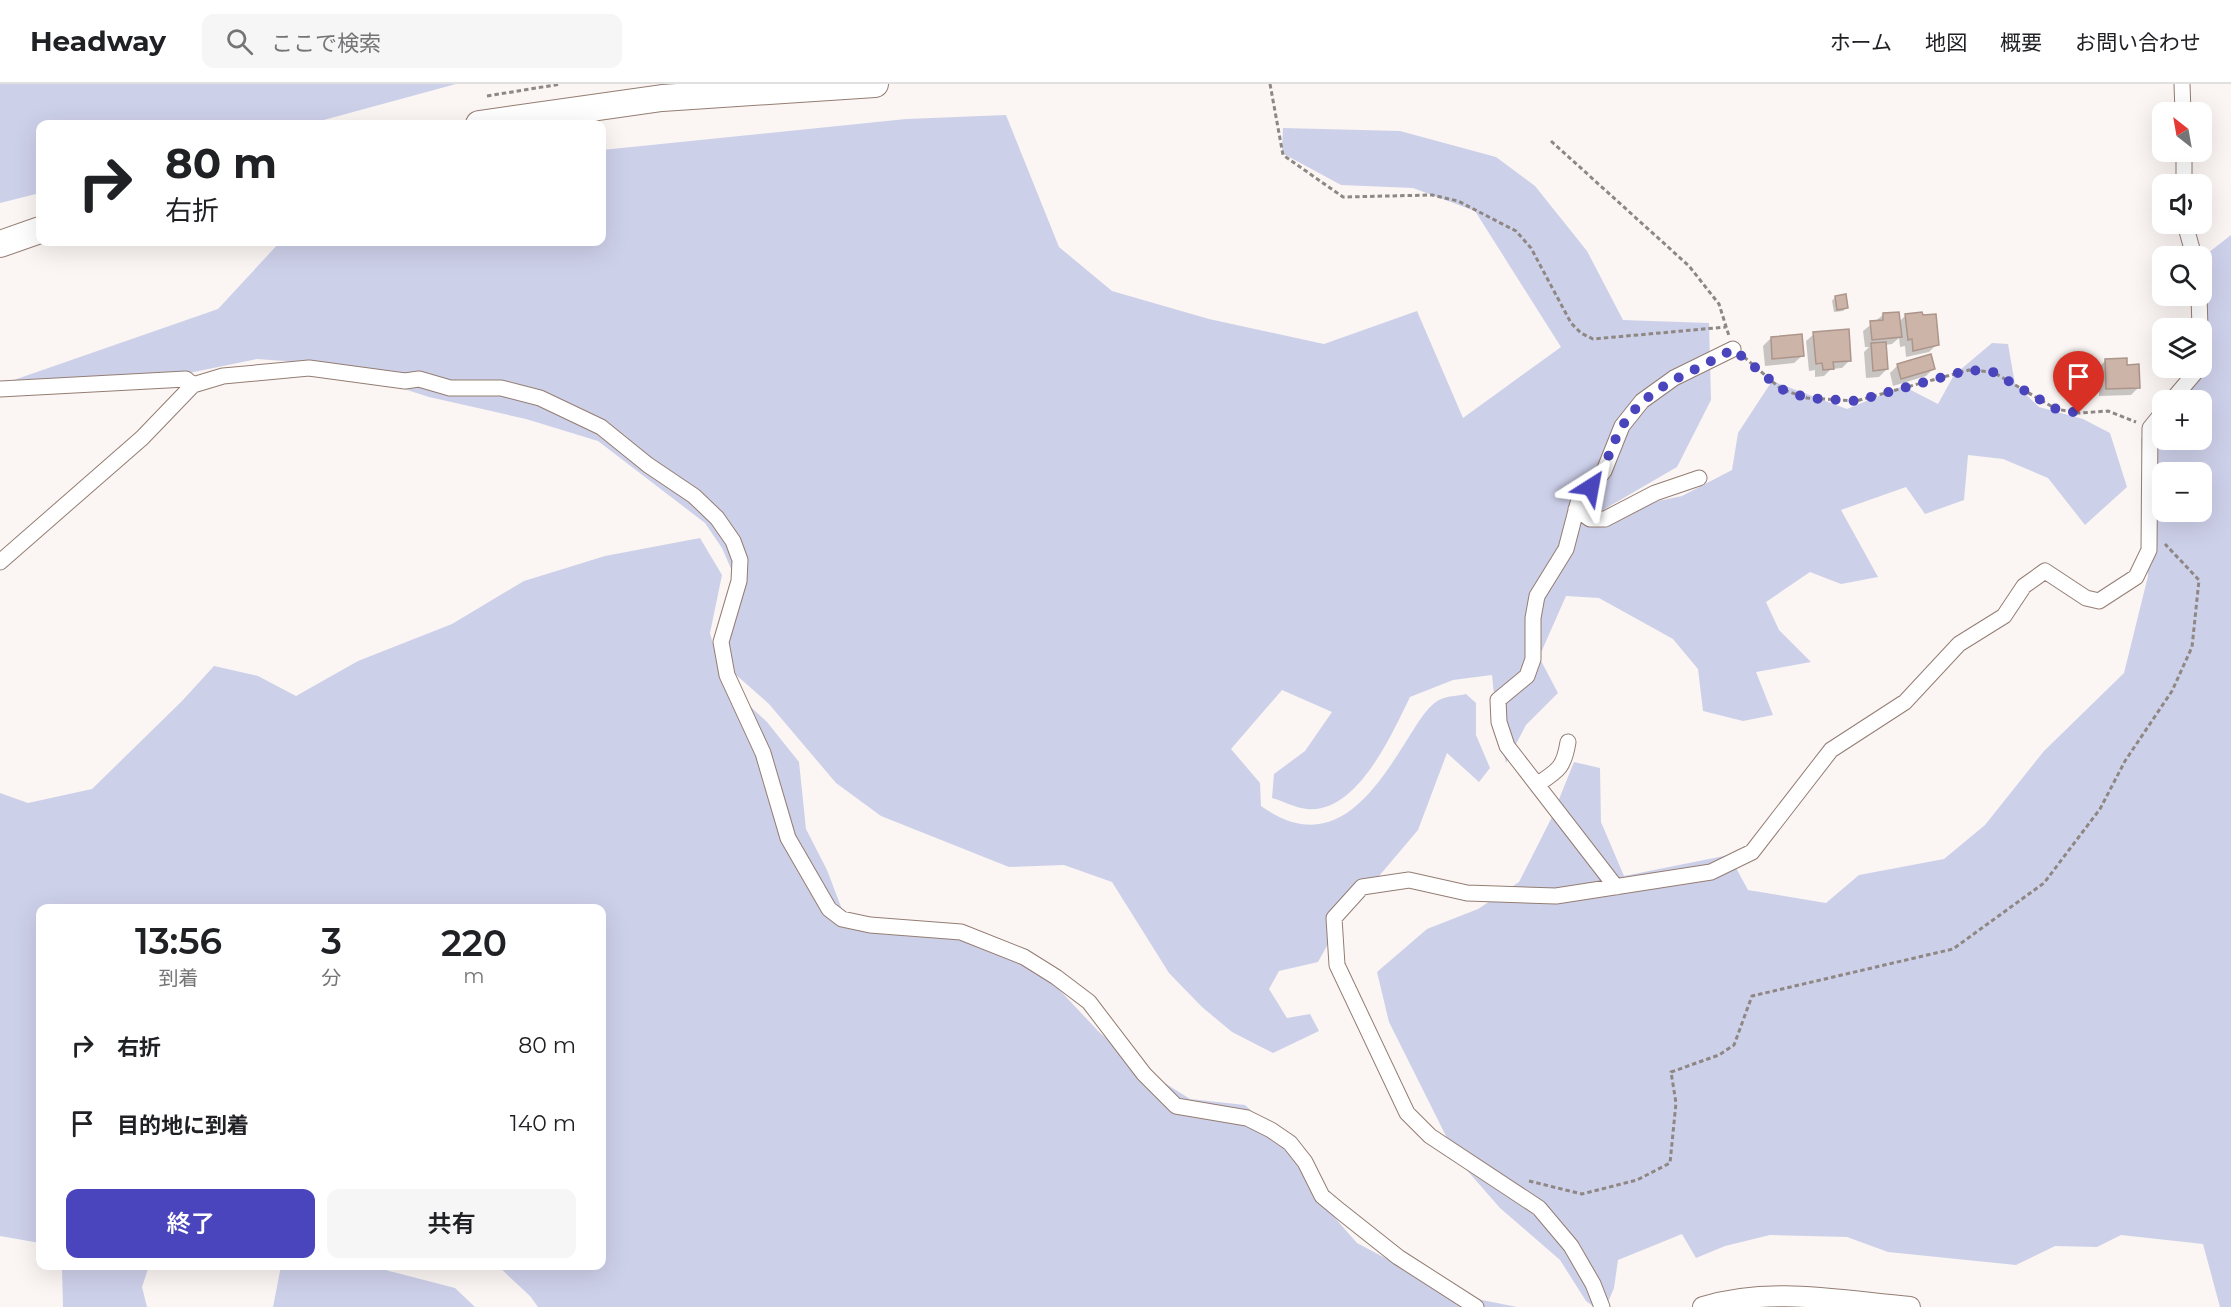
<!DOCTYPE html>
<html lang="ja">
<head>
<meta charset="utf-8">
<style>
  body { margin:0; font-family:Montserrat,"Noto Sans JP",sans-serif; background:#f6f6f6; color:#202124; height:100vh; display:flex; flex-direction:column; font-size:22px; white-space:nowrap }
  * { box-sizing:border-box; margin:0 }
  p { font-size:20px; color:#757577 }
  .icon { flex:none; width:33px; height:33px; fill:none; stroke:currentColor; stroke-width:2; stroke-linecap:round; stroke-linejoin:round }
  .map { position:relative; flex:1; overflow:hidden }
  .side { position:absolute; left:36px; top:820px; width:570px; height:366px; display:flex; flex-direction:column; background:#fff; border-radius:12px; box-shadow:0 6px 24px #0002 }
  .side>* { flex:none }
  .hud { position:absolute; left:36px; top:36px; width:570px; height:126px; border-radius:12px; box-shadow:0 6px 24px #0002; background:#fff; color:#202124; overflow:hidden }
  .needle { width:39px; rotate:329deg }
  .buttons { position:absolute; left:2152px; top:18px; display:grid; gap:12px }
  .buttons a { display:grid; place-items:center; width:60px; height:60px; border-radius:12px; background:#fff; box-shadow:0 6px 24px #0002; font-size:30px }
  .pin { position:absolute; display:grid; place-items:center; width:51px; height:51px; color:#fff; margin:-62px -26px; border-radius:50% 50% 50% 0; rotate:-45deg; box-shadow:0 0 6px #0007 }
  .pin .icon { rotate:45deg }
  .me { position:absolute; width:66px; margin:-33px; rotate:34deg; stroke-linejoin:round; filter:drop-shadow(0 0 4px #0008) }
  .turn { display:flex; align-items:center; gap:21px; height:126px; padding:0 30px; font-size:27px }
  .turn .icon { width:78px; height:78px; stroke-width:2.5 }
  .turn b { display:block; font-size:42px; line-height:51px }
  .eta { display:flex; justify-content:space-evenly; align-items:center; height:102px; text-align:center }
  .eta b { font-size:36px; font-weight:600; line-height:42px }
  .button { display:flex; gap:12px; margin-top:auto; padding:12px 30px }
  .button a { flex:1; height:69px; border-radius:12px; background:#4a45bc; color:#fff; font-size:24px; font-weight:600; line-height:69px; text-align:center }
  .button a+a { background:#f6f6f6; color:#202124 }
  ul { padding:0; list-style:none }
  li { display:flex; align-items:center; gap:18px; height:78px; padding:0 30px }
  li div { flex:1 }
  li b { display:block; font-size:22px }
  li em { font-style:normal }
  header { display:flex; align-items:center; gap:36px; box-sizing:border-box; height:84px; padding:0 30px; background:#fff; border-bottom:2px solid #e0e0e0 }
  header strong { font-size:28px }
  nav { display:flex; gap:33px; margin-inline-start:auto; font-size:21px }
  .search { width:420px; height:54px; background:#f6f6f6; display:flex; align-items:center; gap:15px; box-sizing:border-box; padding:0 21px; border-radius:12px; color:#757577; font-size:22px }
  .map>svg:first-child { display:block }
  .green { fill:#cdd0e9; fill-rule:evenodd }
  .shadow { fill:#0003 }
  .building { fill:#cdb4a9; stroke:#ac958a; stroke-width:1.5 }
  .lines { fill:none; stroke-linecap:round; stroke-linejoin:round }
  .street-casing { stroke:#947d73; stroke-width:17 }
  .secondary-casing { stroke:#947d73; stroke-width:22 }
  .highway-casing { stroke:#947d73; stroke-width:28 }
  .path { stroke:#8e8784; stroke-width:3; stroke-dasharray:4.5 3; stroke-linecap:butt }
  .street { stroke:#fff; stroke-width:15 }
  .secondary { stroke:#fff; stroke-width:20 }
  .highway { stroke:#fff; stroke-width:26 }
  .route { stroke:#4a45bc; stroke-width:10; stroke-dasharray:0 18 }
</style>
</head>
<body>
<header>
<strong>Headway</strong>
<div class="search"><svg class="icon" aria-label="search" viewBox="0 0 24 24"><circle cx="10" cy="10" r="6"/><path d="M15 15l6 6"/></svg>ここで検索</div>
<nav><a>ホーム</a><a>地図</a><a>概要</a><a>お問い合わせ</a></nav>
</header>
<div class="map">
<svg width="2231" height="1223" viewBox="0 0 2231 1223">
  <rect width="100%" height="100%" fill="#fbf6f3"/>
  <path class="green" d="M0,0H456L309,40H40V109L0,119Z
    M1006,31L1059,163L1112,207L1209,235L1324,260L1417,227L1463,334L1561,263L1475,127L1413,104L1341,101L1282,69L1283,44L1400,47L1496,73L1535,102L1587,167L1623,236L1709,239L1711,316L1677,383L1596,430L1682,412L1732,386L1738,349L1772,297L1847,325L1903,302L1938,320L1954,291L1992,259L2008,260L2015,300L2039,323L2083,335L2110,349L2127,403L2085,441L2048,394L2003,375L1968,371L1964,416L1925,430L1906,403L1841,426L1878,493L1841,500L1810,488L1766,518L1779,546L1811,578L1756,588L1773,631L1743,637L1703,627L1698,585L1673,555L1599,514L1566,512L1539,573L1558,609L1526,641L1506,679L1497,641L1492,591L1453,596L1410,613C1392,650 1357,730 1307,725C1295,724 1283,717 1272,714L1274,690L1305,667L1332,628L1282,606L1231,665L1260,699L1261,722C1331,772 1372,712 1407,656C1415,644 1426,623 1439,616C1446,612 1458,612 1466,610L1476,619V651L1490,684L1479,698L1447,669L1418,746L1341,837L1318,878L1279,887L1269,905L1287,934L1310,930L1319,947L1273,969L1232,948L1202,923L1169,889L1112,798L1064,781L1009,783L881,732L836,699L769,620L735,590L724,549L735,494L722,464L705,439L598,357L526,335L429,313L326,280L257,275L140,299L11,297L218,225L280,158H602V66L906,35Z
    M2231,151V1223H2220L2203,1160L2121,1151L2097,1163L2055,1162L2016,1181L1888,1168L1847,1153L1770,1151L1725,1162L1696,1174L1682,1150L1618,1176L1614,1204L1606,1223H1594L1586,1217L1560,1176L1500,1124L1458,1076L1389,938L1377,888L1427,845L1478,825L1519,798L1551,735L1574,678L1600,684L1601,738L1624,792L1729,771L1748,806L1826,819L1859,791L1944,775L1985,741L2044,667L2124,589L2148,492L2141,355L2163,328V356H2202V316H2173L2202,284V244L2208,169ZM2163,388H2202V428H2163Z
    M700,454L722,491L710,549L723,597L767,638L799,678L806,745L827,786L843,828L886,851L941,848L1037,882L1099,948L1141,984L1190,1015L1245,1021L1278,1051L1320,1117L1357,1159L1436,1201L1477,1215L1517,1223H538L530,1212L498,1182H602V825H40V1159L0,1152V709L28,719L92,705L182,617L214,582L258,592L296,612L358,577L452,540L524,497L605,472Z
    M59,1182H149L142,1203L147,1223H63L62,1186Z
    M281,1182H370L455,1204L475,1223H273Z"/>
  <path class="shadow" d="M1835,213L1846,224L1843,227L1834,228L1832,217Z
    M1883,231L1899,238L1906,231L1937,260L1929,268L1906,273L1905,262L1900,263L1899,254L1892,260L1885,261L1887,285L1879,293L1866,294L1864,268L1869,263H1865L1863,247Z
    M1814,250L1850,276L1842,284L1831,285L1824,292L1815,293V286L1809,287L1806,257Z
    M1771,254L1802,272L1794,279L1765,282L1763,262Z
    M2106,276L2126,282L2139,303L2131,311L2099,312L2098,284Z
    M1897,282L1934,284L1926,292L1893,302L1890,289Z"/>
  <path class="building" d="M1846,210L1848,224L1837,226L1835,212Z
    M1899,228L1902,253L1872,256L1870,237L1883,236V229Z
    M1922,228L1923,231L1936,230L1939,261L1913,267L1912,255L1908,256L1905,230Z
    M1849,245L1851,277L1833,278L1834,285L1823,286L1822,279L1816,280L1813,248Z
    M1802,250L1804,272L1772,275L1771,253Z
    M1886,258L1888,285L1873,287L1871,259Z
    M1931,270L1935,285L1901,295L1897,280Z
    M2127,274V281L2139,280L2140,304L2106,305L2105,275Z"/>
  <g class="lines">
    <g class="street-casing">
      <path id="street" d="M2182,0L2183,28
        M2184,100V68
        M2185,140L2194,172
        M2199,212L2200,244
        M0,305L186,295L193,301
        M2172,316L2194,290L2196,284
        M1576,425L1590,435H1605L1655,409L1699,394
        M0,478L142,354L193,301L223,292L309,284L405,297L419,295L450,304H501L540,314L601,343L648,381L694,412L717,434L733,457L740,476L739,497L721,558L727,591L763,669L788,754L829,825L842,835L870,841L961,848L1024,873L1056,893L1089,918L1144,990L1176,1022L1247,1034L1271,1046L1290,1059L1305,1078L1322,1112L1340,1127L1398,1173L1476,1223
        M1538,700C1559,686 1564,683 1568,658
        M1616,803L1507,662L1499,638L1498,616L1527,592L1533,575V534L1537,512L1566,465L1578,419L1604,387L1622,342L1642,317L1674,294L1733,265
        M1602,1223L1593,1200L1571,1162L1539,1124L1430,1052L1407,1029L1337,881L1334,834L1362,803L1409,796L1467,809L1556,812L1711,788L1752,768L1831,666L1905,618L1959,560L2004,532L2024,502L2045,487L2086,514L2099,517L2136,493L2149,466L2150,344L2163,328"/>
    </g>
    <g class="secondary-casing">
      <path id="secondary" d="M1703,1223C1771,1202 1841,1217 1910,1223"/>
    </g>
    <g class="highway-casing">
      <path id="highway" d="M479,40L662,14L875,0
        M0,160L40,146"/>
    </g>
    <path class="path" d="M1270,0L1283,71L1343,113L1432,111L1458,117L1516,147L1531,164L1571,239L1581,249L1593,255L1726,243
      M487,12L561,0
      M1551,57L1689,182L1719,220L1729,252
      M1744,273L1781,305L1807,314L1856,317L1969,286L1993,288L2056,325L2079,329L2108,327L2136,338
      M1529,1097L1582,1110L1637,1096L1670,1079L1676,1019L1671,988L1719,971L1734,961L1752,912L1953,865L2044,799L2100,725L2125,677L2172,607L2192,563L2199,496L2165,460"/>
    <use href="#street" class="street"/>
    <use href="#secondary" class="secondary"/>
    <use href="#highway" class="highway"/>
  </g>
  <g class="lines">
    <path class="route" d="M1591,403C1608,382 1610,362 1623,341C1649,300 1694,289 1733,265L1781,305L1807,314L1856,317L1969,286L1993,288L2056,325L2079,329"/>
  </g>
</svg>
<div class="buttons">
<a><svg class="needle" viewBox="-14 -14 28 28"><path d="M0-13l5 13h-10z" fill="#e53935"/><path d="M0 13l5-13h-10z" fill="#757577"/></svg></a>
<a><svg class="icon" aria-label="sound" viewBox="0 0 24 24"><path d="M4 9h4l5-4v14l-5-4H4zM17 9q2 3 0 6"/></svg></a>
<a><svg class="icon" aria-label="search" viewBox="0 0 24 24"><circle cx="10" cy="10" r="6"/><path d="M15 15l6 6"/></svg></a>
<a><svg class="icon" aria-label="layers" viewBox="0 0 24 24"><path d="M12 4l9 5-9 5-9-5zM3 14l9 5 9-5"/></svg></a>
<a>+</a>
<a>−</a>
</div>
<div class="pin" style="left:2079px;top:329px;background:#d93025"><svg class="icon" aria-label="arrive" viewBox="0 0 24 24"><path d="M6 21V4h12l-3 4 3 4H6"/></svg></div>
<svg class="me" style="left:1591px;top:403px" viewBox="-20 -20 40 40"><path d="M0-17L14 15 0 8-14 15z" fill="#4a45bc" stroke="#fff" stroke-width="4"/></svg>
<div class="hud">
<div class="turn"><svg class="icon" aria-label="right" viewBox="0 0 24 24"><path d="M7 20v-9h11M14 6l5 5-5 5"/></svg><div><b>80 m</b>右折</div></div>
</div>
<section class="side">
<div class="eta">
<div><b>13:56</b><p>到着</p></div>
<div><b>3</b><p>分</p></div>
<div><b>220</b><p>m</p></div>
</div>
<ul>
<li><svg class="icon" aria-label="right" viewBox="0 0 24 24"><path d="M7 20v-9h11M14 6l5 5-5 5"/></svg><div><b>右折</b></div><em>80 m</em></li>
<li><svg class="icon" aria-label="arrive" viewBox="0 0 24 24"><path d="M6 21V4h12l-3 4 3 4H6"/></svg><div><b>目的地に到着</b></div><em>140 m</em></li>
</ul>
<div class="button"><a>終了</a><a>共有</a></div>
</section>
</div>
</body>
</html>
